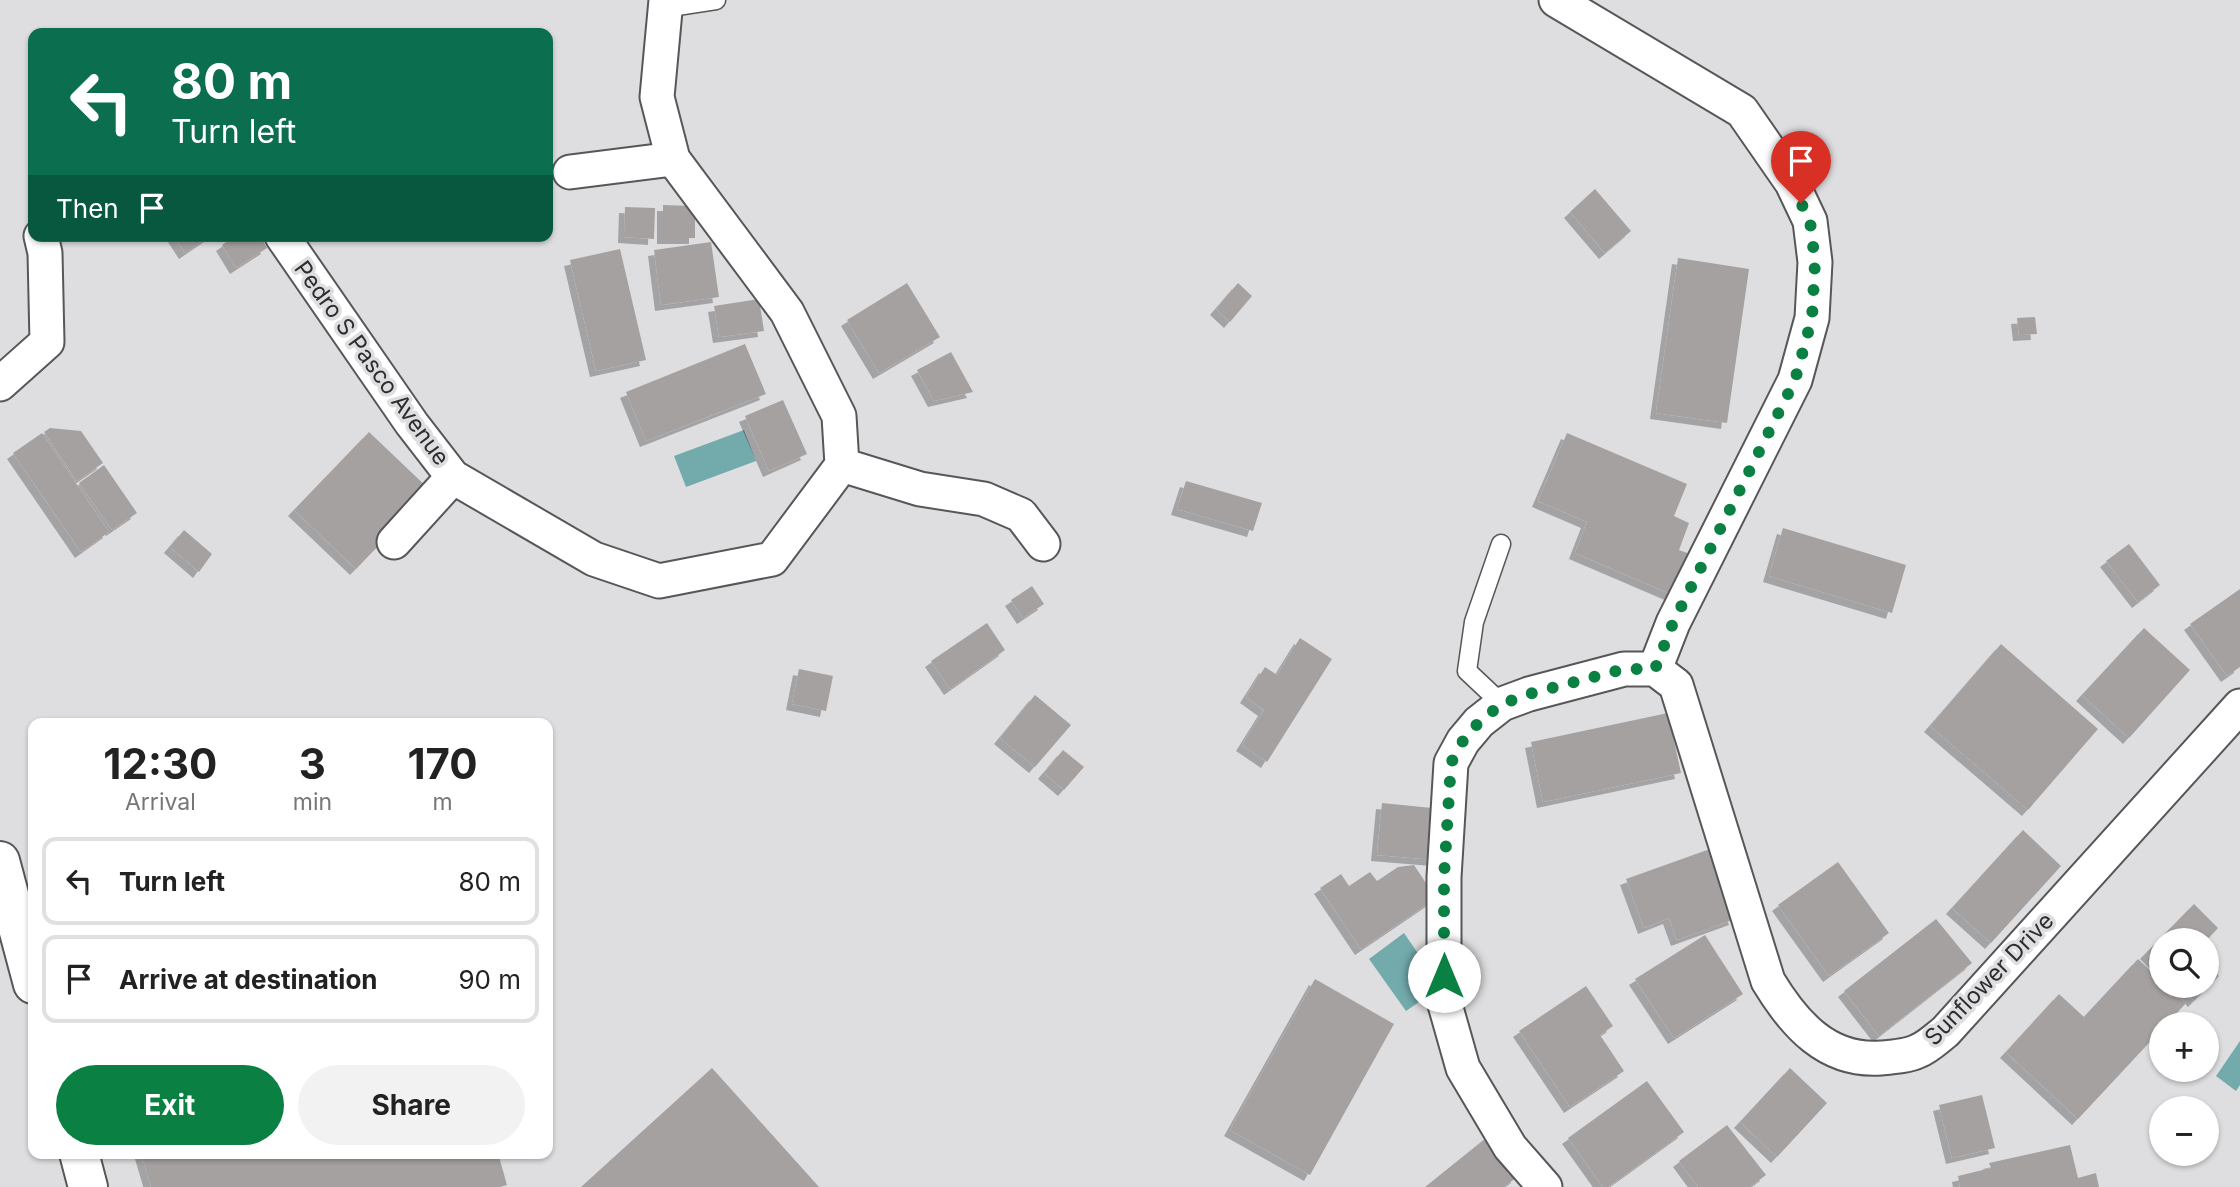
<!DOCTYPE html>
<html lang="en">
<head>
<meta charset="utf-8">
<style>
  body { margin:0; font-family:Inter,sans-serif; background:#f2f2f2; color:#222; height:100vh; display:flex; flex-direction:column; font-size:26px; white-space:nowrap }
  * { box-sizing:border-box; margin:0 }
  p { font-size:23px; color:#767676 }
  .icon { flex:none; width:38px; height:38px; fill:none; stroke:currentColor; stroke-width:2; stroke-linecap:round; stroke-linejoin:round }
  .map { position:relative; flex:1; overflow:hidden }
  .panel { position:absolute; left:28px; top:718px; width:525px; height:441px; display:flex; flex-direction:column; background:#fff; border-radius:14px; box-shadow:0 2px 5px #0004 }
  .panel>* { flex:none }
  .hud { position:absolute; left:28px; top:28px; width:525px; height:214px; border-radius:14px; box-shadow:0 2px 5px #0004; background:#0b6e4f; color:#fff; overflow:hidden }
  .controls { position:absolute; left:2149px; top:928px; display:grid; gap:14px }
  .controls a { display:grid; place-items:center; width:70px; height:70px; border-radius:50%; background:#fff; box-shadow:0 2px 5px #0004; font-size:35px }
  .pin { position:absolute; display:grid; place-items:center; width:60px; height:60px; color:#fff; margin:-72px -30px; border-radius:50% 50% 50% 0; rotate:-45deg; box-shadow:0 0 7px #0007 }
  .pin .icon { rotate:45deg }
  .me { position:absolute; width:77px; margin:-38px; rotate:0deg; stroke-linejoin:round; filter:drop-shadow(0 0 5px #0008) }
  .turn { display:flex; align-items:center; gap:24px; height:147px; padding:0 28px; font-size:32px }
  .turn .icon { width:91px; height:91px; stroke-width:2.5 }
  .turn b { display:block; font-size:49px; line-height:60px }
  .then { display:flex; align-items:center; height:66px; padding:0 28px; background:#0003; gap:14px; font-size:26px }
  .eta { display:flex; justify-content:space-evenly; align-items:center; height:119px; text-align:center }
  .eta b { font-size:42px; font-weight:700; line-height:49px }
  .cta { display:flex; gap:14px; margin-top:auto; padding:14px 28px }
  .cta a { flex:1; height:80px; border-radius:42px; background:#0b8043; color:#fff; font-size:28px; font-weight:700; line-height:80px; text-align:center }
  .cta a+a { background:#f2f2f2; color:#222 }
  ul { padding:0; list-style:none }
  li { display:flex; align-items:center; gap:21px; height:88px; margin:0 14px 10px; padding:0 14px; border:4px solid #e0e0e0; border-radius:14px }
  li div { flex:1 }
  li b { display:block; font-size:26px }
  li em { font-style:normal }
  .map>svg:first-child { display:block }
  .water { fill:#73abac }
  .building { fill:#a5a1a0; filter:url(#shadow) }
  .lines { fill:none; stroke-linecap:round; stroke-linejoin:round }
  .lane-casing { stroke:#57575a; stroke-width:21 }
  .street-casing { stroke:#57575a; stroke-width:37 }
  .secondary-casing { stroke:#57575a; stroke-width:42 }
  .lane { stroke:#fff; stroke-width:18 }
  .street { stroke:#fff; stroke-width:33 }
  .secondary { stroke:#fff; stroke-width:38 }
  .route { stroke:#0b8043; stroke-width:12; stroke-dasharray:0 21.6 }
  .labels { text-anchor:middle; dominant-baseline:central; stroke-width:7; stroke-linejoin:round; paint-order:stroke }
  .street-label { font-size:23px; fill:#2d2c2e; stroke:#dedee1 }
</style>
</head>
<body>
<div class="map">
<svg width="2240" height="1187" viewBox="0 0 2240 1187">
  <defs>
    <filter id="shadow"><feDropShadow dx="-6" dy="6" stdDeviation="0" flood-color="#0004"/></filter>
  </defs>
  <rect width="100%" height="100%" fill="#dedee1"/>
  <path class="water" d="M744,430L756,461L686,487L674,456Z
    M1404,933L1441,987L1406,1011L1369,959Z
    M2240,1041V1085L2236,1091L2216,1076Z"/>
  <path class="building" d="M1595,189L1631,231L1605,253L1570,212Z
    M663,205L695,206V238H663Z
    M625,207L655,208L654,239L624,237Z
    M174,236H210L185,253Z
    M235,236H260L267,248L236,268L222,245Z
    M711,242L719,297L661,305L654,250Z
    M620,249L646,360L596,371L570,260Z
    M1678,258L1749,269L1727,423L1656,413Z
    M907,283L940,337L879,373L847,320Z
    M1238,283L1252,296L1230,322L1216,309Z
    M759,299L764,331L719,337L714,306Z
    M2035,317L2037,334L2019,335L2017,318Z
    M745,344L766,394L646,441L626,392Z
    M951,352L973,392L934,401L917,370Z
    M783,400L807,454L769,471L745,416Z
    M50,428L81,431L103,463L77,481L44,432Z
    M369,432L431,491L356,569L294,510Z
    M42,433L109,532L81,552L13,453Z
    M1567,433L1687,484L1674,516L1689,523L1679,550L1690,554L1673,595L1575,553L1587,522L1538,501Z
    M104,465L137,513L112,530L79,483Z
    M1186,481L1262,503L1253,531L1177,509Z
    M1783,528L1906,565L1892,613L1769,576Z
    M184,530L212,554L199,572L170,547Z
    M2129,544L2160,585L2138,602L2106,561Z
    M1032,586L1044,604L1023,618L1011,600Z
    M2240,589V667L2227,676L2190,624Z
    M987,623L1005,650L950,689L931,661Z
    M2144,628L2190,670L2129,738L2082,695Z
    M1300,638L1332,659L1267,762L1242,745L1264,710L1246,697L1265,667L1277,675Z
    M2001,644L2098,729L2028,810L1930,726Z
    M799,669L833,676L826,711L792,704Z
    M1035,695L1071,725L1035,767L1000,738Z
    M1668,713L1681,773L1543,802L1531,742Z
    M1063,750L1084,767L1064,790L1044,773Z
    M1382,803L1442,809L1437,860L1377,855Z
    M2023,830L2061,866L1991,943L1952,908Z
    M1710,849L1735,919L1677,940L1669,918L1644,928L1626,879Z
    M1838,862L1889,933L1829,976L1778,905Z
    M1414,865L1436,898L1361,949L1320,888L1341,874L1349,886L1370,872L1377,881L1398,867Z
    M2194,904L2218,928L2207,940H2161V968L2146,953Z
    M1936,919L1972,963L1879,1036L1844,991Z
    M1705,935L1743,994L1674,1038L1635,979Z
    M2138,959L2161,980V985H2166L2186,1003L2167,1024H2161V1030L2078,1119L2006,1052L2059,994L2084,1017Z
    M2207,964L2219,976L2194,1001L2179,985H2207Z
    M1315,979L1394,1024L1310,1175L1230,1130Z
    M1586,986L1613,1026L1600,1035L1624,1071L1570,1107L1519,1031Z
    M712,1068L819,1187H581Z
    M1790,1068L1827,1103L1777,1157L1740,1122Z
    M1647,1081L1684,1132L1608,1187H1603L1568,1138Z
    M1982,1095L1995,1148L1952,1158L1939,1105Z
    M1727,1125L1766,1175L1750,1187H1698L1679,1161Z
    M1486,1138L1517,1177L1504,1187H1425Z
    M2070,1145L2078,1178L2096,1173L2099,1187H1960L1958,1176L1991,1168L1989,1163Z
    M141,1153H498L507,1185L500,1187H151Z"/>
  <g class="lines">
    <g class="lane-casing">
      <path id="lane" d="M664,8L716,0
        M1501,544L1474,622L1467,671L1502,704"/>
    </g>
    <g class="street-casing">
      <path id="street" d="M1556,0L1742,111L1792,183L1810,221L1815,262L1812,318L1795,380L1673,623L1655,669
        M570,172L673,159
        M282,236L412,424L453,477L594,559L659,581L772,559L842,465L839,416L787,312L673,159L657,97L666,0
        M0,384L47,342L45,253L41,236
        M842,465L920,489L984,499L1021,515L1043,544
        M394,542L453,477
        M1655,669L1676,685L1768,981C1794,1024 1827,1062 1881,1058C1893,1057 1908,1056 1918,1051C1928,1047 1937,1038 1945,1032L2240,706
        M1545,1187L1510,1147L1463,1068L1444,1001V877L1451,763L1463,741L1479,722L1502,704L1529,694L1624,669H1655"/>
    </g>
    <g class="secondary-casing">
      <path id="secondary" d="M0,861L33,984
        M79,1153L88,1187"/>
    </g>
    <use href="#lane" class="lane"/>
    <use href="#street" class="street"/>
    <use href="#secondary" class="secondary"/>
  </g>
  <g class="lines">
    <path class="route" d="M1444,976V877L1451,763L1463,741L1479,722L1502,704L1529,694L1624,669H1655L1673,623L1795,380L1812,318L1815,262L1810,221L1801,203"/>
  </g>
  <g class="labels">
    <g class="street-label">
      <text transform="translate(372 363) rotate(54)">Pedro S Pasco Avenue</text>
      <text transform="translate(1989 979) rotate(-46)">Sunflower Drive</text>
    </g>
  </g>
</svg>
<div class="controls">
<a><svg class="icon" aria-label="search" viewBox="0 0 24 24"><circle cx="10" cy="10" r="6"/><path d="M15 15l6 6"/></svg></a>
<a>+</a>
<a>−</a>
</div>
<div class="pin" style="left:1801px;top:203px;background:#d93025"><svg class="icon" aria-label="arrive" viewBox="0 0 24 24"><path d="M6 21V4h12l-3 4 3 4H6"/></svg></div>
<svg class="me" style="left:1444px;top:976px" viewBox="-20 -20 40 40"><circle r="19" fill="#fff"/><path d="M0-13L10 11 0 6-10 11z" fill="#0b8043"/></svg>
<div class="hud">
<div class="turn"><svg class="icon" aria-label="left" viewBox="0 0 24 24"><path d="M17 20v-9H6M10 6l-5 5 5 5"/></svg><div><b>80 m</b>Turn left</div></div>
<div class="then">Then<svg class="icon" aria-label="arrive" viewBox="0 0 24 24"><path d="M6 21V4h12l-3 4 3 4H6"/></svg></div>
</div>
<section class="panel">
<div class="eta">
<div><b>12:30</b><p>Arrival</p></div>
<div><b>3</b><p>min</p></div>
<div><b>170</b><p>m</p></div>
</div>
<ul>
<li><svg class="icon" aria-label="left" viewBox="0 0 24 24"><path d="M17 20v-9H6M10 6l-5 5 5 5"/></svg><div><b>Turn left</b></div><em>80 m</em></li>
<li><svg class="icon" aria-label="arrive" viewBox="0 0 24 24"><path d="M6 21V4h12l-3 4 3 4H6"/></svg><div><b>Arrive at destination</b></div><em>90 m</em></li>
</ul>
<div class="cta"><a>Exit</a><a>Share</a></div>
</section>
</div>
</body>
</html>
